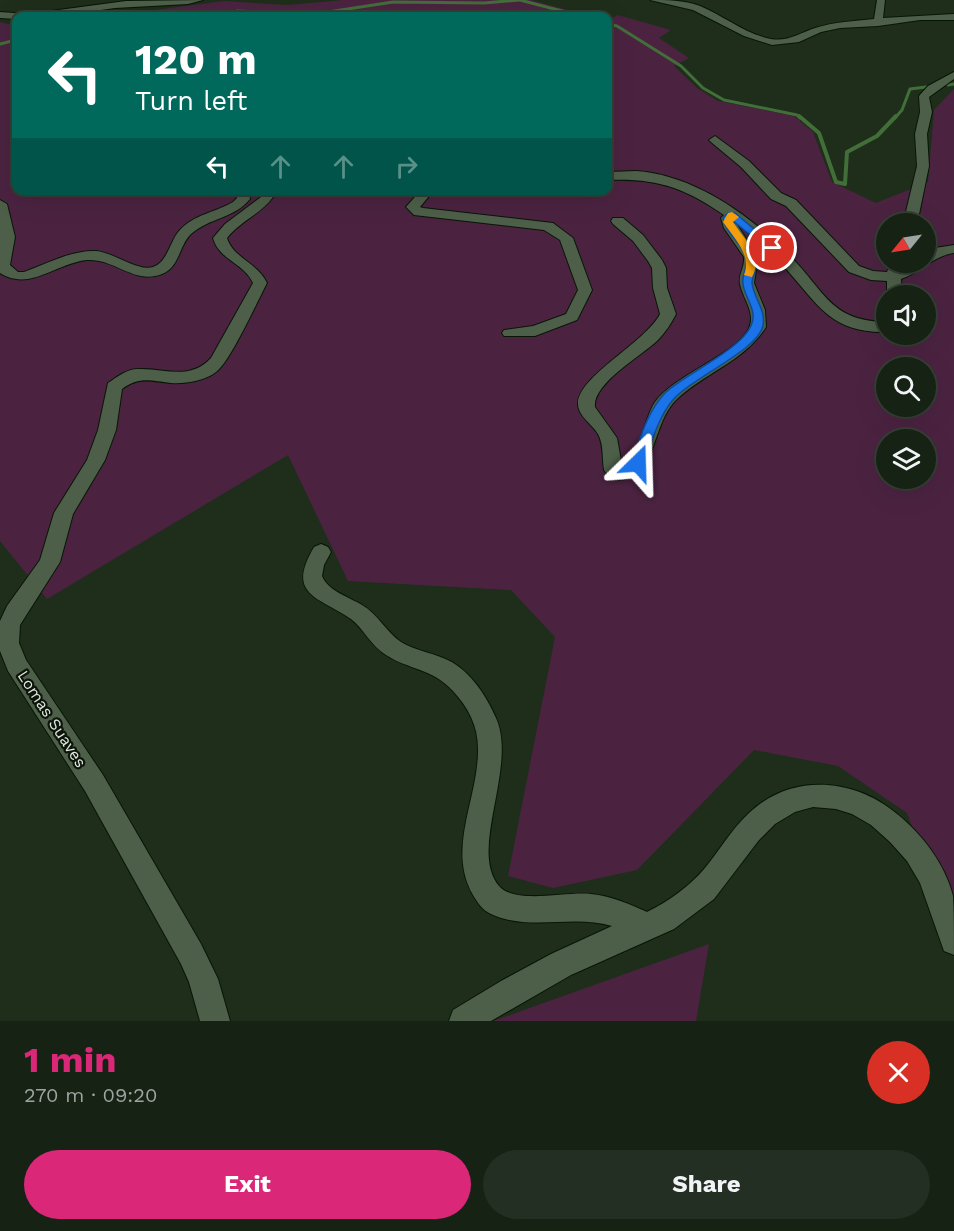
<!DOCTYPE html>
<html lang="en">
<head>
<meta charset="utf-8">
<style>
  body { margin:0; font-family:"Work Sans",sans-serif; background:#232f22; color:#f1f3f6; height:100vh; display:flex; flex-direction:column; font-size:22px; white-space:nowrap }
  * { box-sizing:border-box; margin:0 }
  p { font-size:20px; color:#9ea4a0 }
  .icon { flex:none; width:33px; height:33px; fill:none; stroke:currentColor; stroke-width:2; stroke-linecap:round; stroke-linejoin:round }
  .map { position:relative; height:1021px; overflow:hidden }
  .drawer { display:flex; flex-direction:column; background:#162214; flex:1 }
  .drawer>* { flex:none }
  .hud { position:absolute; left:12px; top:12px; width:600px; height:183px; border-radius:12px; box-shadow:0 6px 24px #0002,0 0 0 2px #353f34; background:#00695c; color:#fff; overflow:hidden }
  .needle { width:39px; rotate:240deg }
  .fabs { position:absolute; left:876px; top:213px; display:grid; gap:12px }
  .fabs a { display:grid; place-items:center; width:60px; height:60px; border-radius:50%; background:#162214; box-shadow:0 6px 24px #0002,0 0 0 2px #353f34; font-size:30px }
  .pin { position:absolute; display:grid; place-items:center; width:51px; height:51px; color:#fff; margin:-26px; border:3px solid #fff; border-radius:50%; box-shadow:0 2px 6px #0007 }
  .me { position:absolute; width:66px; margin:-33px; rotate:22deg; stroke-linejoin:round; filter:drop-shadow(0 0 4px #0008) }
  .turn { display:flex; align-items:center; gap:21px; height:126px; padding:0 24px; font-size:27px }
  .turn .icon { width:78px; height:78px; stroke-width:2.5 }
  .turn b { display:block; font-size:42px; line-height:51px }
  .lanes { display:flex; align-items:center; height:57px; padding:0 24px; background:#0003; justify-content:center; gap:30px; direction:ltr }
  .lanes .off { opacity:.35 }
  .round { display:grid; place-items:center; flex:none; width:63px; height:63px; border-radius:32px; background:#232f22 }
  .summary { display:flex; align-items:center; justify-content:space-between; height:102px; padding:0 24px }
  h1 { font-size:36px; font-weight:700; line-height:45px; color:#db2777 }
  .button { display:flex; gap:12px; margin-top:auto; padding:12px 24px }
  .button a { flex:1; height:69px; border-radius:36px; background:#db2777; color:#fff; font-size:24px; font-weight:700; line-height:69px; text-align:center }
  .button a+a { background:#232f22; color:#f1f3f6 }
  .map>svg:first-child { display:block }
  .green { fill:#4b2341; fill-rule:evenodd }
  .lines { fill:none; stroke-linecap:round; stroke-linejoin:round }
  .stream-far1 { stroke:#426e39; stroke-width:3 }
  .stream { stroke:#426e39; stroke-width:4 }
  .minor-casing { stroke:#071605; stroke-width:2 }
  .minor { fill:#4d5f49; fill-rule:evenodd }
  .route { fill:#1a73e8; stroke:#114b97; stroke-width:1.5 }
  .slow { fill:#f59e0b }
  .labels { text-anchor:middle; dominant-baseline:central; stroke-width:4.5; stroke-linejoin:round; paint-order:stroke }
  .street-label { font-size:16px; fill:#dee8db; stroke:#0d140b }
</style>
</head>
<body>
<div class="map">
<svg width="954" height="1021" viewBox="0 0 954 1021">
  <rect width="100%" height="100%" fill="#1e2e1a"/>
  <path class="green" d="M344,0H531L590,16H108L224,1L287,5Z
    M618,15L671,30L659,38L689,58L674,66L697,88L718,101L794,116L813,132L832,182L876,203L928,182L934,110L954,89V938L907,813L838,766L754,750L637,870L553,888L508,876L555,637L511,590L348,581L288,455L47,599L0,541V22L16,26V190H608V20ZM886,224H926V262H886ZM886,296H926V334H886ZM886,368H926V406H886ZM886,440H926V478H886Z
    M709,944L696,1021H493Z"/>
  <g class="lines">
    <path class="stream-far1" d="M520,0L581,16
      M129,16H144
      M228,16L237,11L315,14L393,2L484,3L519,0
      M608,24L617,26L681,66L703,88L724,100L797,115L800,118
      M0,44L12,41L16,37
      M948,85L954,84
      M895,118L902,110L910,89L926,87"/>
    <path class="stream" d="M799,116L819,133L836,182L845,184L847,152L877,136L896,116"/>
    <g class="minor-casing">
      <path id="minor" d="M203,0L188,4L115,8L58,16H16V19L0,18V12L29,14L126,1Z
        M650,0C666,0 684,0 700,6C724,16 745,34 771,39C787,42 800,33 815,28C834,22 854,21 874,19L877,0H885L883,18L954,14V20H920L878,26L840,28L821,32L799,42L772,45L744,36L693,10Z
        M954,72V79L929,97L932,112L927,134L929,166L917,224H903L917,166L915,134L920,112L919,96L928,86Z
        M715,136L749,161L781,193L796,200L859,266L873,271L887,272L891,262H901L903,269L912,262H926V253L935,248L954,245V253C932,256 922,272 901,279L902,296H887V281L871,280L849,272L786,206L771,199L741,167L711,142L709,140Z
        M636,171C694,175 750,215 790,256C825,291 830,321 886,322V332C832,333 819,306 787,270C771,252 754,237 736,223L758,257L754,283L765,310L766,327C745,361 704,373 676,400C659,417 656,447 644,467C634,479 614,487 604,470C602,458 604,445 598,434C592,424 578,416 578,404C577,377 646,342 660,314L653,288L652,268L648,261L633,241L613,224L611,221L613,218H623L643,235L662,260L666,268L667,288L676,314C671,324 665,333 657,341C641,356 592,384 595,407L617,438L622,466C641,456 643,420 655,402C674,375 739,353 749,328C756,313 743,299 740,284C738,275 745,267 744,257L724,228L721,218L724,215C684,187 655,178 608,180V172Z
        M235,190H248L250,199C235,218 209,218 191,234C179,245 180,267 162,274C135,285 114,258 87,260C56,263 30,292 0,273V200L7,204L15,237L10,265L18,272H24C47,264 71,250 96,251C113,252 138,272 153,267C168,262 170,240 180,230C193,215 216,212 233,202L237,198Z
        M261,190H273V197C261,214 240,221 227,238C233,258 258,263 267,283C257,302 230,362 216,372C205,381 184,384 171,383C150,381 140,376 122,389L116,430L105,460L73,514L60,562L20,625L19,643L26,660L103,775L201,944L218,979L230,1021H200L189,982L181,964L85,791L8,671L0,651V621L7,606L40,560L54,513L87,460L98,430L108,383C117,377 127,369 138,369C165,368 190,381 211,358L253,283C244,263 219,260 213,238L225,224L261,197Z
        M421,190H434L420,207L423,208L553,223L573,238L592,290L577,320L535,336H504L502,333L504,330L533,326L566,314L578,290L560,240L544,230L414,215L406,207Z
        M321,544L328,547L331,552L324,565L322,576C328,591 349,597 362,605C378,614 386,632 401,642C414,650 429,652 443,658C468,667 486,695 496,718C518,767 468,850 499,886C515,905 567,891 591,894C611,896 629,904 647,912C669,901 689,887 705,868C719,851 731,830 748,814C790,773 853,777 897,814C922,834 945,864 953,896C954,913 954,937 954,955L944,951L920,883L907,861L890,842L871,825L852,814L836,809L813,807L795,812L775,824L759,840L714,899L674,929L571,975L491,1021H449L453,1010L501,981L551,954L612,926C572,914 530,932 491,914C482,910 478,903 473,895C446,848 479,798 478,748C478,726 468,707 453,691C432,668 409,670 386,655C371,646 364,629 351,619C317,596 286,595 314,547Z"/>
    </g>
    <use href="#minor" class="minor"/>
  </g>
  <path class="route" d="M728,213H735L777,248L769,250L733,221L734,226C743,237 757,251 757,265C756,271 752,277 752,283C754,299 766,309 763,326C758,350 691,378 672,401C658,418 652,442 644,463L638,467L633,466L631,463C640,439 647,412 665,393C686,372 757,344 753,314C752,304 744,294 743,284C741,275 749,267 746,257C742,243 726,234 723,218Z"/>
  <path class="slow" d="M732,212L739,217L733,222C744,239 764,256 752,277L744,275C752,255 734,238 723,222L728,213Z"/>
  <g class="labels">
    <g class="street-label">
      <text transform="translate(52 719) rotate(57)">Lomas Suaves</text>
    </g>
  </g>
</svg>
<div class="fabs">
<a><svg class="needle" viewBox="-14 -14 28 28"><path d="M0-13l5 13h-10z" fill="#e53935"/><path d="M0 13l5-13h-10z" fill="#9ea4a0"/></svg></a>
<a><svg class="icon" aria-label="sound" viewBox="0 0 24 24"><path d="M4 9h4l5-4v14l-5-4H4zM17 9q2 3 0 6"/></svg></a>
<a><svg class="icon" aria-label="search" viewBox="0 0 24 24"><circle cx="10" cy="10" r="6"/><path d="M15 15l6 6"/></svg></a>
<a><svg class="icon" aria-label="layers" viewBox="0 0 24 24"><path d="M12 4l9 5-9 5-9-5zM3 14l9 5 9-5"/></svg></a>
</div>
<div class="pin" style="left:772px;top:248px;background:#d93025"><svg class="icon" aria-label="arrive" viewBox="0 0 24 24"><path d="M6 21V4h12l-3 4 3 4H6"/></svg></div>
<svg class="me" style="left:638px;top:463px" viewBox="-20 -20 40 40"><path d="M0-17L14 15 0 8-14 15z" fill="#1a73e8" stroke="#fff" stroke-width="4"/></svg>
<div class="hud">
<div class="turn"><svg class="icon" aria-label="left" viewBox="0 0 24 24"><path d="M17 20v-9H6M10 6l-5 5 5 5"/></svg><div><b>120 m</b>Turn left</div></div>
<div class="lanes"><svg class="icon" aria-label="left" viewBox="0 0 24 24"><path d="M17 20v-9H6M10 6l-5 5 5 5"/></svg><svg class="icon off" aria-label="ahead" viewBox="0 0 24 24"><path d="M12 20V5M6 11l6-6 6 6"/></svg><svg class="icon off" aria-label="ahead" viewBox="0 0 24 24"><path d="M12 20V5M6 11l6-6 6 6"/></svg><svg class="icon off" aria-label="right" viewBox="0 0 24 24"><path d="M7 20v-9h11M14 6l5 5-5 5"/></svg></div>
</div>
</div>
<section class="drawer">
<div class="summary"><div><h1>1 min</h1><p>270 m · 09:20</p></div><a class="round" style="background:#d93025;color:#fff"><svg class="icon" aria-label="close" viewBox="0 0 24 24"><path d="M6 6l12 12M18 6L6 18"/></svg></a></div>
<div class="button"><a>Exit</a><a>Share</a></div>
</section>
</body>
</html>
